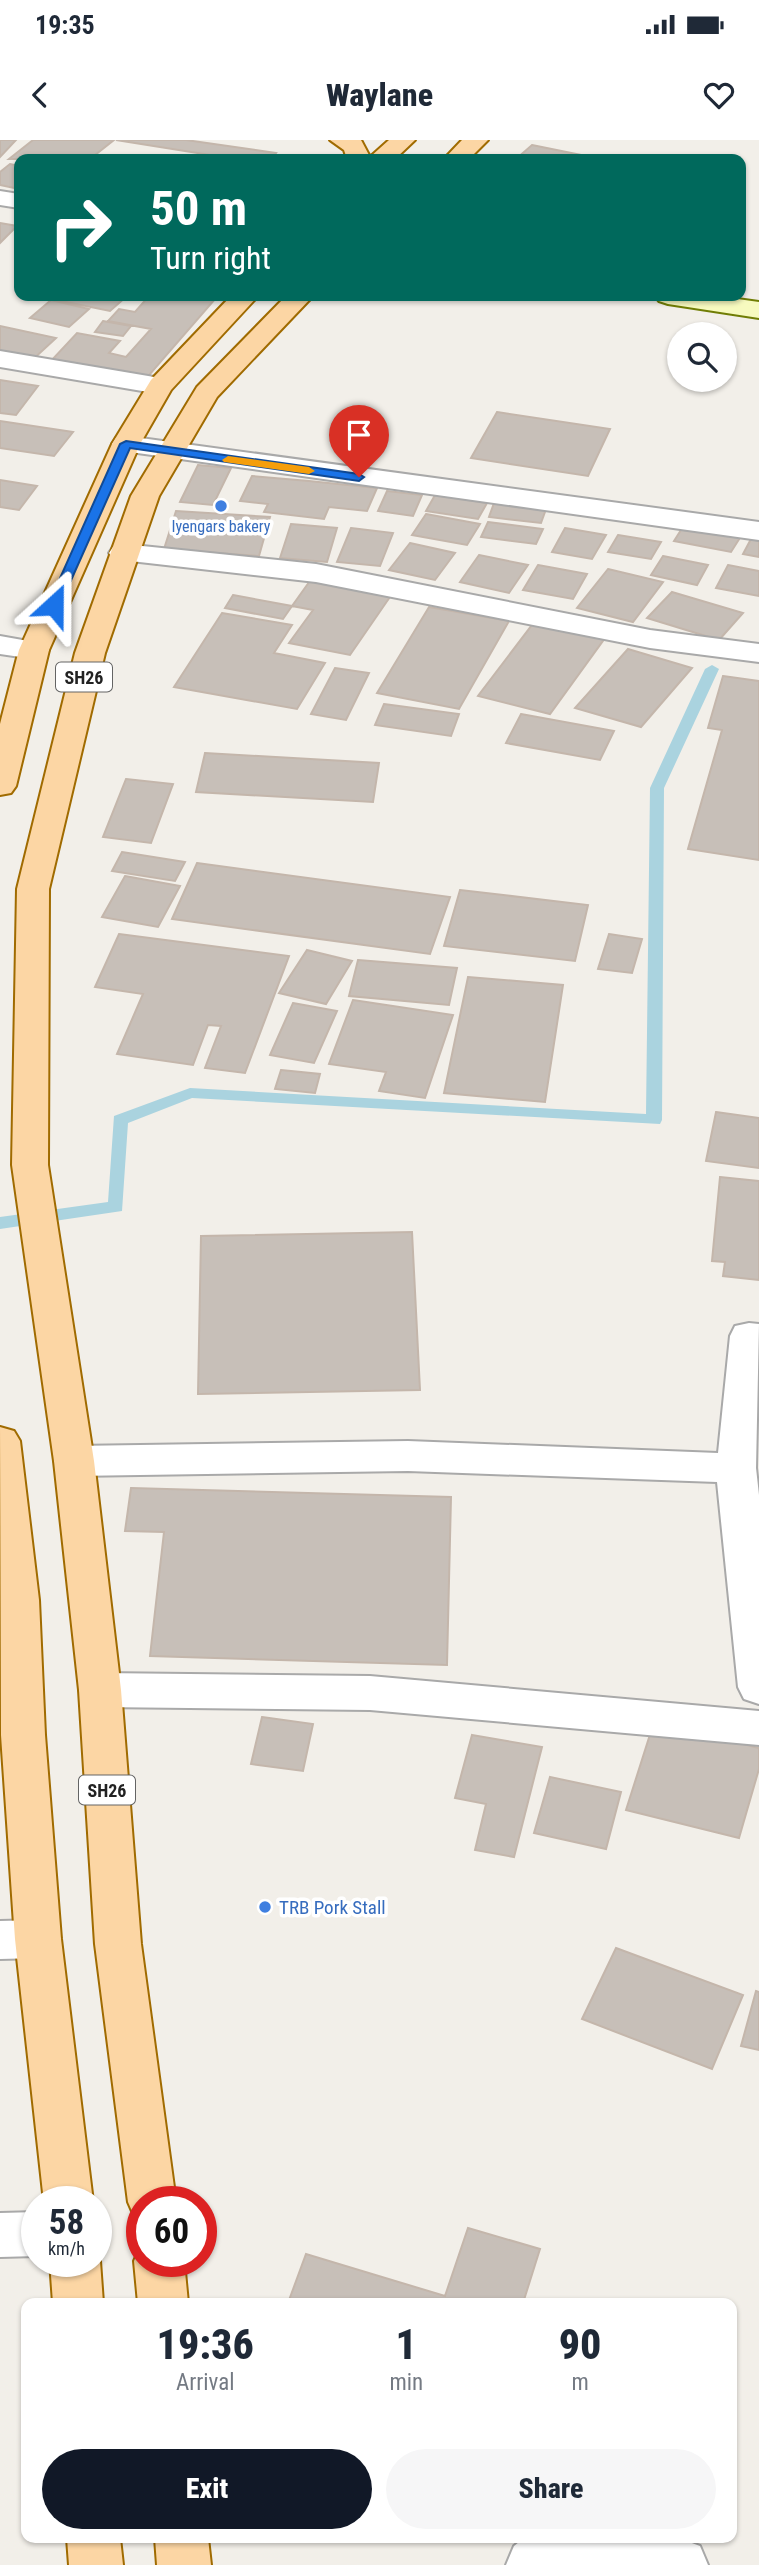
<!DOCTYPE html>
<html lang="en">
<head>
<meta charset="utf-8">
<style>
  body { margin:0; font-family:"Roboto Condensed",sans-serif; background:#f6f6f7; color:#1f2937; height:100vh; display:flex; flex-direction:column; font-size:26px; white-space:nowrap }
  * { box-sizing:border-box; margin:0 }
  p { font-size:23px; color:#747a83 }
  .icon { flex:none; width:38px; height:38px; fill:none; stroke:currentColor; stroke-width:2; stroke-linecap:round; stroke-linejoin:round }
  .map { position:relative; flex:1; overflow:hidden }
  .details { position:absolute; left:21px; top:2158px; width:716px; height:245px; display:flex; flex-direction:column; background:#fff; border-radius:14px; box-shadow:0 2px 5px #0004 }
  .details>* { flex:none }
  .hud { position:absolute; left:14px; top:14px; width:732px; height:147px; border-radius:14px; box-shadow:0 2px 5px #0004; background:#00695c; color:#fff; overflow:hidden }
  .controls { position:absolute; left:667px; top:182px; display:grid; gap:14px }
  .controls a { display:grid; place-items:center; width:70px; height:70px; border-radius:50%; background:#fff; box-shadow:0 2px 5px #0004; font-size:35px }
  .speed { position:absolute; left:21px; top:2046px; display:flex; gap:14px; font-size:35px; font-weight:700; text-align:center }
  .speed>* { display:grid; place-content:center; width:91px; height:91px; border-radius:50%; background:#fff; box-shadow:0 2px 5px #0004; line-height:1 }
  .speed small { font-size:18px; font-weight:400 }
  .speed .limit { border:10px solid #d22; background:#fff; color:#111 }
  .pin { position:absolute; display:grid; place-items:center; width:60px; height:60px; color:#fff; margin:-72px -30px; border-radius:50% 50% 50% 0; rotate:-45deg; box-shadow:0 0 7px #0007 }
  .pin .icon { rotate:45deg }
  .me { position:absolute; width:77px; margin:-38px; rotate:24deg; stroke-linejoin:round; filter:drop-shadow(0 0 5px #0008) }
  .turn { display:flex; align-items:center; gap:24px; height:147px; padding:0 21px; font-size:32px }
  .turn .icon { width:91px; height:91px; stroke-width:2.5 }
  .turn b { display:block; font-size:49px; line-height:60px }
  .eta { display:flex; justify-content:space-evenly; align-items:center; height:119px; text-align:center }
  .eta b { font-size:42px; font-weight:800; line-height:49px }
  .cta { display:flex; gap:14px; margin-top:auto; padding:14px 21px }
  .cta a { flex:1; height:80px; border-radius:42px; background:#111827; color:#fff; font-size:28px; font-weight:800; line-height:80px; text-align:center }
  .cta a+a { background:#f6f6f7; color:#1f2937 }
  .status { display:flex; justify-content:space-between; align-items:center; height:49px; padding:0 35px; background:#fff; direction:ltr }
  .status svg { height:19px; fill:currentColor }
  header { display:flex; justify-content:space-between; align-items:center; height:91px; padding:0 21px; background:#fff; font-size:32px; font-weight:800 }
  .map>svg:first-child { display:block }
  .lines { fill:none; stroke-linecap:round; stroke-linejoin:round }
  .stream { fill:#aad3df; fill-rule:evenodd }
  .building { fill:#c7bfb8; stroke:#c4b6ab; stroke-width:2 }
  .street-casing { stroke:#a9a9a9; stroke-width:4 }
  .secondary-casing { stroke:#707d05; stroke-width:4 }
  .primary-casing { stroke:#a06b00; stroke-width:4 }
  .street { fill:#fff; fill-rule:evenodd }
  .secondary { fill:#f7fabf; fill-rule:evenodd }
  .primary { fill:#fcd6a4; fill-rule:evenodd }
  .route { fill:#1a73e8; stroke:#114b97; stroke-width:2 }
  .slow { fill:#f59e0b }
  .shop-dot { fill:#3f7fe0; stroke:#fff; stroke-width:2.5 }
  .labels { text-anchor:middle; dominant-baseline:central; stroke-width:7; stroke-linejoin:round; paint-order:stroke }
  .far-shop-label { font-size:16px; fill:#366cbe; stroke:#fff }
  .shield { fill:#fff; stroke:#646464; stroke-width:2 }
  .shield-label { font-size:18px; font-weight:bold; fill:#222 }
  .shop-label { font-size:19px; fill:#366cbe; stroke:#fff; text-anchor:start }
</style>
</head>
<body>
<div class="status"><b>19:35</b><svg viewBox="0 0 49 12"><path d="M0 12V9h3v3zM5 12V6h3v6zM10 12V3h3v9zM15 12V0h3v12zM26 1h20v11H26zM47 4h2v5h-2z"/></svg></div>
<header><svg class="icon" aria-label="back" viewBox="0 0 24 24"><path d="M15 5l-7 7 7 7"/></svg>Waylane<svg class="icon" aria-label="heart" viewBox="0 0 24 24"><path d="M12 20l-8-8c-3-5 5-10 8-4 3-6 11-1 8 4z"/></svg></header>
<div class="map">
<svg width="759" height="2425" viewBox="0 0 759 2425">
  <rect width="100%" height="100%" fill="#f2efe9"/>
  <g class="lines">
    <path class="stream" d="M712,525L719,529L664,648L662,980L660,984L192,958L128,983L122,1071L0,1089V1077L108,1062L114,976L190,948L646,974L650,648L705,529Z"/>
  </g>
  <path class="building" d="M0,0H16L0,17Z
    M33,0H114L90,19H9Z
    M116,0H186L276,13L271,19H235Z
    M532,5L601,19H516Z
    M10,24L19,26V49L0,45V32Z
    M0,83L17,86L0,103Z
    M55,156H127L110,171L51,159Z
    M149,156L216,158L144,241L49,223L77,193L120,201L109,213L126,217L151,189L108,181L119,169L135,172Z
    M51,160L89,169L69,187L30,178Z
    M103,181L131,186L123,196L95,192Z
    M0,186L56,198L28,224L0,218Z
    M0,240L38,246L16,275L0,273Z
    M497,272L610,289L588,336L471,318Z
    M0,281L73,292L54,316L0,308Z
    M198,325L231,328L213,365L180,362Z
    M252,336L309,341L377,348L367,371L329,367L324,379L264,372L268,364L240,361Z
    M0,340L37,346L19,370L0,367Z
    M387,351L422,355L413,376L378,371Z
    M435,355L487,363L478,379L426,371Z
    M494,363L546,369L541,383L489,377Z
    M176,371L270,377L259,416L164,409Z
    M426,374L480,384L467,405L412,395Z
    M488,382L543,389L536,404L481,397Z
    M686,382L743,393L731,412L674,401Z
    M291,384L337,388L327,422L280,418Z
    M351,388L393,393L380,426L337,422Z
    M565,388L606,395L592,419L552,412Z
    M618,395L661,402L651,419L608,412Z
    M751,399L759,401V417L743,414Z
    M410,403L455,413L435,440L389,430Z
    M479,415L528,425L509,453L460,442Z
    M663,416L708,425L697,445L651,435Z
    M538,425L587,434L573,459L523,450Z
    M728,425L759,431V456L716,448Z
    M608,429L663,442L633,482L577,468Z
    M312,438L392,454L350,515L289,503L313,470L292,466Z
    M672,452L743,473L719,500L647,478Z
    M233,455L292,466L283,479L225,468Z
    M429,467L509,481L459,569L377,553Z
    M222,473L292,485L274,513L325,523L297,569L174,547Z
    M535,481L605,498L550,574L478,556Z
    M628,509L692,528L641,587L575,568Z
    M335,528L369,533L346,580L311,574Z
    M723,536L759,541V720L688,709L722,590L708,588Z
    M384,564L459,574L451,596L375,585Z
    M521,574L614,591L600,620L506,603Z
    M205,613L379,623L373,662L196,652Z
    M126,639L173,644L151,703L103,697Z
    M122,712L185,722L175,741L112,731Z
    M197,723L450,757L430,814L172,779Z
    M125,736L180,746L158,787L102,777Z
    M460,750L588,765L575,821L444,806Z
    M119,794L289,816L245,933L205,928L221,886L208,885L193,925L117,914L143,854L95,847Z
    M609,794L642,799L632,833L598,829Z
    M307,810L352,821L326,864L279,853Z
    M358,820L457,828L449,865L349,856Z
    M468,837L563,845L545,962L444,953Z
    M353,860L453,875L425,958L379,951L386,932L329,924Z
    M293,863L337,871L314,923L270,915Z
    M281,930L320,934L315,953L275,949Z
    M716,972L759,978V1028L706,1021Z
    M720,1037L759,1041V1140L723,1136L725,1122L712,1121Z
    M412,1092L420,1250L198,1254L201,1096Z
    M131,1348L451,1357L447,1525L150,1516L164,1392L125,1391Z
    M262,1577L313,1584L303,1631L251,1624Z
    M654,1582L759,1608V1629L739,1698L626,1670Z
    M472,1595L542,1607L514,1717L475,1710L486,1664L455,1658Z
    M550,1637L621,1652L606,1709L534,1693Z
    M616,1808L743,1855L712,1929L582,1879Z
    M756,1851L759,1852V1910L741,1906Z
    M468,2088L540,2109L523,2163H288L306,2114L445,2156Z"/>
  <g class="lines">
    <g class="street-casing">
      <path id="street" d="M0,51L19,54V68L0,65Z
        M0,211L160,238L169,240L173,246L169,252L160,254L0,227Z
        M126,296L759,382V400L116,310L112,304L116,298Z
        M123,404L316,424L650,490L759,504V522L650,508L316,442L113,419L109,413L113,407Z
        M0,496L45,504L49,510L45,516L34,519L0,514Z
        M749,1183L759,1184L756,1328L759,1355V1564L744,1559L738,1547L717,1342L408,1331L74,1336L60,1331L54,1321L60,1311L74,1306L408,1301L718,1313L730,1196L735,1186Z
        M100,1533L370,1536L759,1571V1605L370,1570L100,1567L85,1562L79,1550L85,1538Z
        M38,1780L54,1785L61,1799L54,1813L38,1818L0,1819V1781Z
        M37,2072V2116L0,2117V2073Z
        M524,2398L681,2399L700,2406L708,2425H506L514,2406Z"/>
    </g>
    <g class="secondary-casing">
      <path id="secondary" d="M655,156H716L759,162V178L668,164L659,161Z"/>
    </g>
    <g class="primary-casing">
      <path id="primary" d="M330,0H361L370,17L389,0H415L395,19H347L344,10Z
        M462,0H488L469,19H444Z
        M231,156H258L171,250L140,304L49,510L16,646L11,653L0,655V584L19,510L112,304L151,240Z
        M286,156H313L217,257L159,356L105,513L49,749L48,1025L94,1321L121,1550L141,1804L176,2062H142V2080L135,2078L128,2062L95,1804L79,1550L54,1321L12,1025L17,749L75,513L131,356L197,247Z
        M0,1287L14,1291L20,1301L39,1460L45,1595L61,1799L93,2062H44L15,1799L1,1595Z
        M141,2105L142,2121H184L188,2163H138L134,2121Z
        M96,2113L100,2121L103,2163H53L50,2121H96Z
        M67,2398H120L123,2425H69Z
        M155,2398H208L211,2425H157Z"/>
    </g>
    <use href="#street" class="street"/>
    <use href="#secondary" class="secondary"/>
    <use href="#primary" class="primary"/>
  </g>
  <path class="route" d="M126,301L359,334L364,337L359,341L130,308L60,465L50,467L48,465L120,304Z"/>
  <path class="slow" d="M228,316L309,327L315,331L309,334L224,322L222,320Z"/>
  <g class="shop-dot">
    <circle cx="221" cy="366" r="7"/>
    <circle cx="265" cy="1767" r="7"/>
  </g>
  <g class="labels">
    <g class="far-shop-label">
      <text x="221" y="386">Iyengars bakery</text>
    </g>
    <g class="shield">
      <rect x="56" y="522.5" width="56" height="29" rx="5"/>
      <rect x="79" y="1635.5" width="56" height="29" rx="5"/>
    </g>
    <g class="shield-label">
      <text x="84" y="537">SH26</text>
      <text x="107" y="1650">SH26</text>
    </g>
    <g class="shop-label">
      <text x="279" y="1767">TRB Pork Stall</text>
    </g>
  </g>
</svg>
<div class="controls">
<a><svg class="icon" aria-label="search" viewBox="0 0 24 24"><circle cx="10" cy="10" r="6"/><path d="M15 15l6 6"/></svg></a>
</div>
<div class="speed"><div>58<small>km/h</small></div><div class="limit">60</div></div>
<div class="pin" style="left:359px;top:337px;background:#d93025"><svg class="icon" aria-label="arrive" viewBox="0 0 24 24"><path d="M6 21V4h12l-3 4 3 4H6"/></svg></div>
<svg class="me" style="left:54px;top:465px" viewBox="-20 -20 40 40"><path d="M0-17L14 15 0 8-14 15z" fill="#1a73e8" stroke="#fff" stroke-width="4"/></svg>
<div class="hud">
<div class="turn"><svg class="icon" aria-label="right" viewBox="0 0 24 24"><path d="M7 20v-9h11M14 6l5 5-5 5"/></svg><div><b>50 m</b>Turn right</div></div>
</div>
<section class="details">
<div class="eta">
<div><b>19:36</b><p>Arrival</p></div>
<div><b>1</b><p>min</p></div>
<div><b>90</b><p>m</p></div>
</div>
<div class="cta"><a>Exit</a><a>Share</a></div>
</section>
</div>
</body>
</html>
